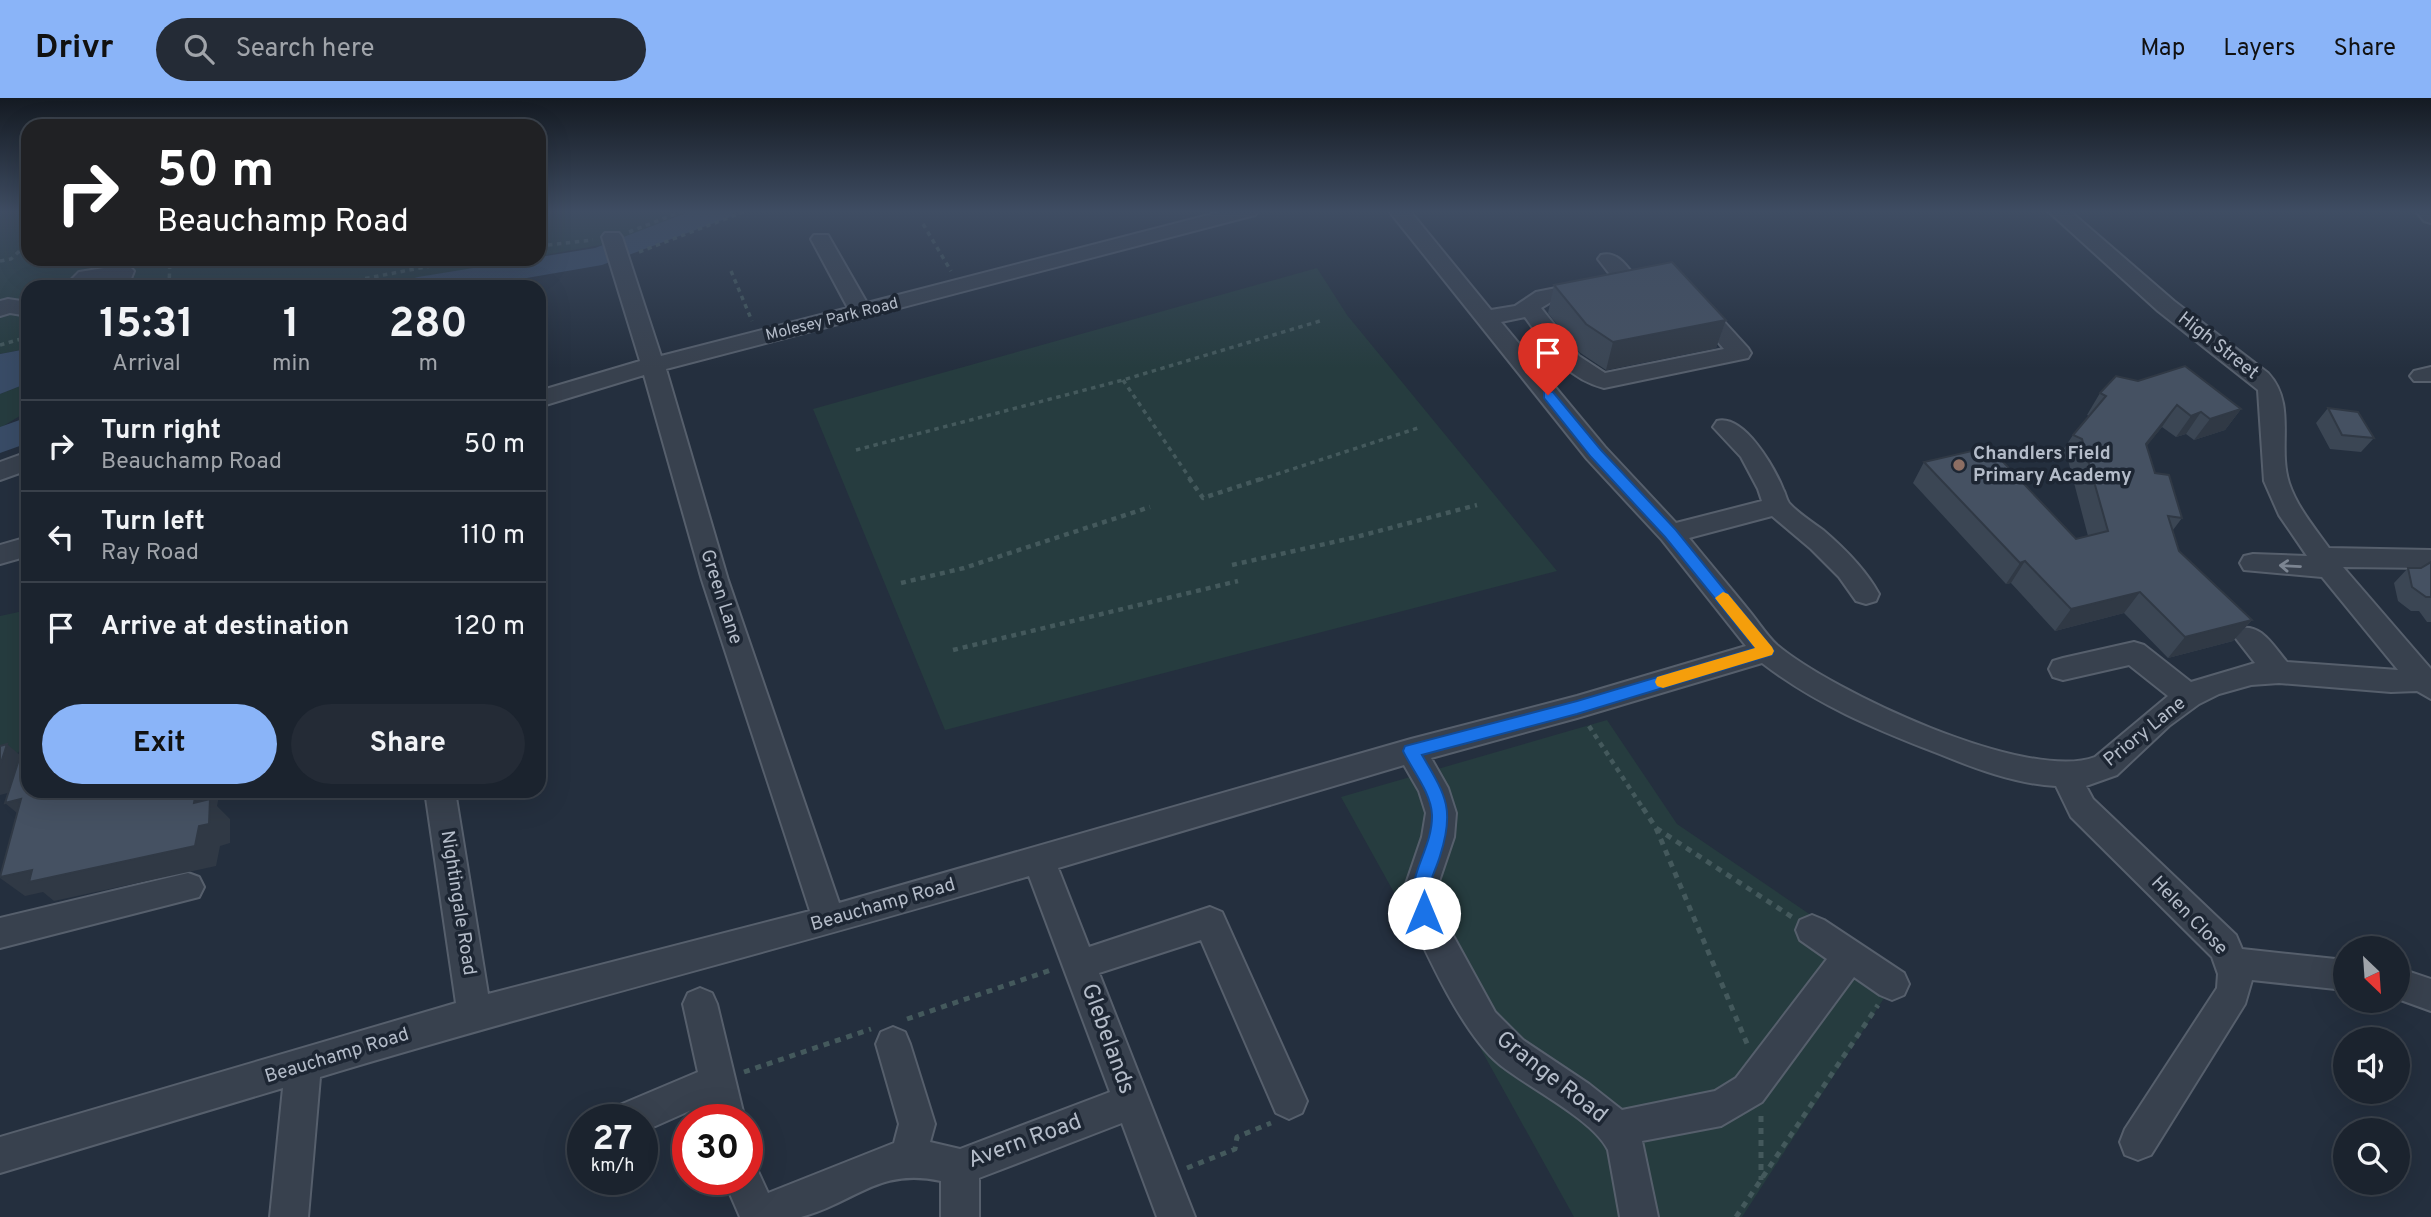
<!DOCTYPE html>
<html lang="en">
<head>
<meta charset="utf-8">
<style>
  body { margin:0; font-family:Overpass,sans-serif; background:#242b36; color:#f1f3f6; height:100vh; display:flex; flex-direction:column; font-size:26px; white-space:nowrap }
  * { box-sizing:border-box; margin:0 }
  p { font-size:23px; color:#a0a4aa }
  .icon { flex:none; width:38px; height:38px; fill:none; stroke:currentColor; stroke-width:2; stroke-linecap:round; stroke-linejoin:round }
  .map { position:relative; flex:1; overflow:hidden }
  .drawer { position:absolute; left:21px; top:182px; width:525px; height:518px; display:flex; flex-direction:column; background:#1b232e; border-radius:21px; box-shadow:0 7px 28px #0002,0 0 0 2px #39404a }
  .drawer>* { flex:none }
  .banner { position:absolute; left:21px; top:21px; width:525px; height:147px; border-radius:21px; box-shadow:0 7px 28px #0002,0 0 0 2px #39404a; background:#202124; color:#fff; overflow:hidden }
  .needle { width:46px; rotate:155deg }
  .fabs { position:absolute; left:2333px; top:838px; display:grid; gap:14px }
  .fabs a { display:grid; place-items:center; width:77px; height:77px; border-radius:50%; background:#1b232e; box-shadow:0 7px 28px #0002,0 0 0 2px #39404a; font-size:35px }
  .speed { position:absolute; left:567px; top:1006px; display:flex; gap:14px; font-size:35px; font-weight:700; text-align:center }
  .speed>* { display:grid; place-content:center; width:91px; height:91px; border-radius:50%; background:#1b232e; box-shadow:0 7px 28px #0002,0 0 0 2px #39404a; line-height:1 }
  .speed small { font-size:18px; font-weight:400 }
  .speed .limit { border:10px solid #d22; background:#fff; color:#111 }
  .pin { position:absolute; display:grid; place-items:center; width:60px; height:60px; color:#fff; margin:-72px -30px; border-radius:50% 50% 50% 0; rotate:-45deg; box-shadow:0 0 7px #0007 }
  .pin .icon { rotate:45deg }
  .me { position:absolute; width:77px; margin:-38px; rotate:0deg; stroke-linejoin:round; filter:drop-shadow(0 0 5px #0008) }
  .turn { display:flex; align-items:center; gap:24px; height:147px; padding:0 21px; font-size:32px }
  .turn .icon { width:91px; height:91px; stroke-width:2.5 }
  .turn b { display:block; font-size:49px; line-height:60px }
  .eta { display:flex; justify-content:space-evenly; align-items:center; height:119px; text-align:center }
  .eta b { font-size:42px; font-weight:700; line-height:49px }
  .primary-button { display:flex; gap:14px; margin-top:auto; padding:14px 21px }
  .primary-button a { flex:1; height:80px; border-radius:42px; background:#8ab4f8; color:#111; font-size:28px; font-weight:700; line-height:80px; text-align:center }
  .primary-button a+a { background:#242b36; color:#f1f3f6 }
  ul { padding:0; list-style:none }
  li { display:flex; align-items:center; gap:21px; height:91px; padding:0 21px; border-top:2px solid #39404a }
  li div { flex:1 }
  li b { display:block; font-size:26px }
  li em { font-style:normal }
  header { display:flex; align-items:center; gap:42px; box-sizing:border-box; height:98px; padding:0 35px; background:#8ab4f8; color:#111 }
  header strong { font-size:33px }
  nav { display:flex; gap:38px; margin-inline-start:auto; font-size:24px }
  .search { width:490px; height:63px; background:#242b36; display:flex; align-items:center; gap:18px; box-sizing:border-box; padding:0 24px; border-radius:38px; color:#a0a4aa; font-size:26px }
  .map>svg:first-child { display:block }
  .green { fill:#263c3f }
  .water { fill:#394c67 }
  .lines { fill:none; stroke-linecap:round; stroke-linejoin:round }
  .river { fill:#394c67; fill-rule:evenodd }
  .minor-casing { stroke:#565f6c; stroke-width:4 }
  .path-far2 { stroke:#44595c; stroke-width:3.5; stroke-dasharray:4.5 4.5; stroke-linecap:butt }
  .path-far1 { stroke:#44595c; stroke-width:4.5; stroke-dasharray:5 5; stroke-linecap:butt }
  .path { stroke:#44595c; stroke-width:5; stroke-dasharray:6 6; stroke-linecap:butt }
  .minor { fill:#38414e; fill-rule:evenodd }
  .wall { fill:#3b4654 }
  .shaded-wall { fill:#303945 }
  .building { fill:#455162; stroke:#303945; stroke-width:2 }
  .oneway { stroke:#7c8592 }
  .route { fill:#1a73e8; stroke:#114b97; stroke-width:2 }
  .slow { fill:#f59e0b }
  .education-dot { fill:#8d6e63; stroke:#1d2633; stroke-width:2.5 }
  .labels { text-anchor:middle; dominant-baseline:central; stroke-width:7; stroke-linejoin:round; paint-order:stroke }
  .far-street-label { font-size:16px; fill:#b4bcc9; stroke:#1d2633 }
  .street-label { font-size:19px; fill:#b4bcc9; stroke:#1d2633 }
  .poi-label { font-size:19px; font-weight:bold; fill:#b4bcc9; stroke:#1d2633; text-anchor:start }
  .near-street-label { font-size:23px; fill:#b4bcc9; stroke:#1d2633 }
</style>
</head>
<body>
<header>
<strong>Drivr</strong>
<div class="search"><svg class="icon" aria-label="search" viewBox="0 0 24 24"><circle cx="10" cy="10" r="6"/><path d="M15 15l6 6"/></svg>Search here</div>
<nav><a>Map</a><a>Layers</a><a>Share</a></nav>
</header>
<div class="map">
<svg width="2431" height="1119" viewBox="0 0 2431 1119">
  <rect width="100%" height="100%" fill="#242f3e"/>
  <path class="green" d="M0,113H28V161H526L381,189H28V256L21,252L0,256Z
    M539,113H702L612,145L539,158Z
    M1317,170L1347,217L1557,473L945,632L813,311Z
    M28,285V313L0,330V296Z
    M28,512V633C24,651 18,659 0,663V518Z
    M1607,622L1677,726L1899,877L1742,1119H1574L1341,699Z"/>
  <path class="water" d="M21,252L28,256V285L0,296V256Z"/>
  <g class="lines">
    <path class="river" d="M691,113H734L730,119L602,167L475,189H402L407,182L418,179L595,150Z
      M28,319V345L0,355V329Z"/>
    <g class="minor-casing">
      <path id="minor" d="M1224,113H1258L1255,117L666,271L728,482L839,805L1411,641L1577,598L1746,548L1662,442L1587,361L1389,113H1410L1491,212L1515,208L1536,194L1612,179L1598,161L1601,157C1618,152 1628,170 1638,183L1635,188L1551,204L1541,210L1579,258L1605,275L1724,251L1688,210L1691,205H1707L1748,250L1751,255L1748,260L1604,290C1565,280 1547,250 1525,219L1501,224L1605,349L1676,425L1762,403L1758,391L1741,359L1713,329L1717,323C1744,316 1774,369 1783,391C1786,396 1786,401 1789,405C1798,415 1812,424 1823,432C1844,450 1866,472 1879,496L1876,503L1866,506L1856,503L1839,479L1811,451L1772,418L1689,440C1709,465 1730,489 1750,514C1759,525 1767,538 1777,547C1831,593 2027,685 2095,659L2168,598L2129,567L2063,582L2053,579L2049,571L2053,563L2063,560L2134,544L2144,547L2191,584L2255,565L2234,538L2238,531C2261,524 2273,548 2287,564L2398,572L2322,479L2244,472L2240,465L2244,458L2253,456L2307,458L2279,417L2264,383L2258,292L2158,213L2048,113H2070L2174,203L2268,275C2297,306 2277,348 2289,385C2297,409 2314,429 2329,450L2431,452V470L2343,469L2431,571V601L2417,593L2391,594L2279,585L2251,587L2219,596L2199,606L2169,628L2117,677L2086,688L2093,701L2236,837L2242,851L2345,862V892L2252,882L2245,906L2151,1057L2138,1062L2125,1057L2120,1044L2125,1031L2217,890L2218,876L2212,859L2071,719L2056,688C2015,686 1974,670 1937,655C1873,630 1817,607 1762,565L1577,620L1431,660L1448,690L1456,715L1454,739L1435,795L1439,812L1495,914L1523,942L1589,986L1622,1012L1715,993L1736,980L1827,861L1800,842L1796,832L1800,822L1812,817L1824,822L1904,875L1909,886L1904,897L1892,902L1880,897L1854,879L1762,1004L1721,1028L1642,1043L1658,1119H1620L1608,1052C1593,1021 1527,989 1499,966C1463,936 1428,859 1408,815L1403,795L1422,739L1426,715L1419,693L1404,667L1058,770L1089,849L1210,809L1222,814L1307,1003L1302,1015L1289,1021L1276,1015L1201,842L1099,875L1195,1119H1157L1122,1025L979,1080V1119H941V1083C878,1069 855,1105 801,1119C783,1119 759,1119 740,1119L724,1082H747V1065L756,1069L768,1095L894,1045L899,1026L876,946L881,934L893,929L905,934L910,946L935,1026L930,1044L960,1051L1110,994L1029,778C794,848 555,908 320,979L308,1119H270L283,990L0,1075V1039L456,905L425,693H455L488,896L810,813L702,482L644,277L539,309V293L640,263L602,139L605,135H619L622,139L661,258L848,210L811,141L814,137H828L867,205Z
        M2416,113H2431V125L2424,123Z
        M123,167L130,169L134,173L129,186L122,189H94L100,183L93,184L92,189H70L68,185L79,174Z
        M8,201L28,204V218L10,215L0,218V203Z
        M2431,269V283H2414L2410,278L2414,273Z
        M28,354V372L0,382V364Z
        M28,439V458L0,466V447Z
        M188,775L199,779L204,789L199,799L0,850V820Z
        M2398,870L2431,881V913L2398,901Z
        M700,890L712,895L717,906L745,1022H709L705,1006L642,1034V1022H610L615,1009L698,974L683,906L688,895Z"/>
    </g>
    <path class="path-far2" d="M923,126L951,173
      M629,134L683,113
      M539,148L593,142
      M639,154L746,113
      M0,163L11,161L28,145
      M731,173L752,223
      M169,189L170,161
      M321,189L467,161
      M0,247L28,239
      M1123,282L1191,382
      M856,352L1123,282L1320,223
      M1259,382L1421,329"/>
    <path class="path-far1" d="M1189,380L1203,400L1264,380
      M1232,467L1356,439L1477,407
      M901,485L964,470L1150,409
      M953,552L1238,483
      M1589,628L1644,712"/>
    <path class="path" d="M1643,710L1656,730L1792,819
      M1656,730L1748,948
      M907,921L1054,871
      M744,974L871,931
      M1761,1018V1082
      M1187,1070L1235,1051L1237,1039L1271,1025
      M1736,1119L1878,907"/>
    <use href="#minor" class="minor"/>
  </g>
  <path class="wall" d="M1554,187L1726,222L1716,250L1606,272L1579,254L1548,215Z
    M2100,295L2241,311L2225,332L2194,342L2186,336L2176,339L2162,329L2146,348L2155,375L2182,420L2173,432L2179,453L2252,522L2233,543L2168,560L2124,515L2055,533L2011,485L2006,486L1913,385L1924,364L2076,441L2088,438L2068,362L2059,358L2073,337L2089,318L2087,317Z
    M2328,310L2374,340L2361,354L2330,351L2316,325Z
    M2431,464V524H2427L2419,513H2411L2398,503L2394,485L2408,470H2421Z"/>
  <path class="shaded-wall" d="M1726,222L1716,250L1606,272L1613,244Z
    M2177,307L2162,329L2131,368L2146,346Z
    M2241,311L2225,332L2194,342L2210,321Z
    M2201,314L2186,336L2176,339L2191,318Z
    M2025,463L2011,485L2006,486L2020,465Z
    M2140,494L2124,515L2055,533L2071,511Z
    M2252,522L2233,543L2168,560L2185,539Z
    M7,646L28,664L23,691L0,697V668Z
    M196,693H220L217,708L230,721V745L220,748L216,768L54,803L43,794L25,798L0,780L194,705Z
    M21,701L29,725L5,705Z"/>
  <path class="building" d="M1672,164L1726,222L1613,244L1586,226L1554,187Z
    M2185,268L2241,311L2210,321L2201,314L2191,318L2177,307L2146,346L2155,375L2169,377L2182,420L2168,418L2179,453L2252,522L2185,539L2140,494L2071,511L2025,463L2020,465L1924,364L1989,349L2076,441L2108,433L2082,341L2073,337L2106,298L2100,295L2116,278L2138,283Z
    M2328,310L2358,314L2374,340L2342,337Z
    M2431,464V499H2426L2412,489L2408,470H2421Z
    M7,646L0,668V648Z
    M28,650V693H196L194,705L210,701L209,726L199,728L195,748L29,784L32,772L0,779L21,701L5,705L22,652Z"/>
  <defs><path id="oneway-shaft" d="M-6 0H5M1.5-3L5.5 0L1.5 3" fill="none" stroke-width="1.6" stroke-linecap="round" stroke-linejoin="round" transform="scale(1.75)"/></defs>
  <use class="oneway" href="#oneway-shaft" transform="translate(2290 468) rotate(-177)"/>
  <linearGradient id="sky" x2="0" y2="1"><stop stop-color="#141a22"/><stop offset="0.42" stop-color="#3f4d63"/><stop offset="1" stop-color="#3f4d63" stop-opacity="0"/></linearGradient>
  <rect width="2431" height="270" fill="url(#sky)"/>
  <path class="route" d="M1548,293L1553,294L1601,352L1676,432L1774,553L1772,557L1577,616L1422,657C1446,698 1455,711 1440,758C1437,769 1429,783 1428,795C1428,805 1435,811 1430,821L1424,824L1417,821C1400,784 1433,754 1432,717C1431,694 1412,672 1403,653L1405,648L1577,603L1755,550L1665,439L1591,359L1544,300V294Z"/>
  <path class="slow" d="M1723,494L1728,496L1772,549L1774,553L1772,557L1663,590L1657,588L1655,584L1657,579L1755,550L1718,504L1715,500Z"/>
  <circle class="education-dot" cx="1959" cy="367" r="7"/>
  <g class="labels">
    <g class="far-street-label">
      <text transform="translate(832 222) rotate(-14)">Molesey Park Road</text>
    </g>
    <g class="street-label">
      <text transform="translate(2218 248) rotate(38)">High Street</text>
      <text transform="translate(721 499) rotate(72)">Green Lane</text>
      <text transform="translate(2145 634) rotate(-39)">Priory Lane</text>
      <text transform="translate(458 805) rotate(81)">Nightingale Road</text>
      <text transform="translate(883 807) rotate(-16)">Beauchamp Road</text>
      <text transform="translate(2189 818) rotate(46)">Helen Close</text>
      <text transform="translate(337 958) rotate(-17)">Beauchamp Road</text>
    </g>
    <g class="poi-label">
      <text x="1973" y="356">Chandlers Field<tspan x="1973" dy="22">Primary Academy</tspan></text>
    </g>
    <g class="near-street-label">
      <text transform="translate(1107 941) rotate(70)">Glebelands</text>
      <text transform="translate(1551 980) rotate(38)">Grange Road</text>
      <text transform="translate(1025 1044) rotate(-20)">Avern Road</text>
    </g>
  </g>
</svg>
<div class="fabs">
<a><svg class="needle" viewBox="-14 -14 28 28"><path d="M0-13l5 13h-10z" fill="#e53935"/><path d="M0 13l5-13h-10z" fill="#a0a4aa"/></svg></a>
<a><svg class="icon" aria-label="sound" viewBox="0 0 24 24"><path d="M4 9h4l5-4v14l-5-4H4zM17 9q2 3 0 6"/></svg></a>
<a><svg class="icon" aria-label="search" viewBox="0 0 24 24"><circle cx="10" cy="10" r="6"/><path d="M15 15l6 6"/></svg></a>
</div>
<div class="speed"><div>27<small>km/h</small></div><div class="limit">30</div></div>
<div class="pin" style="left:1548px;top:297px;background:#d93025"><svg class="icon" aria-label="arrive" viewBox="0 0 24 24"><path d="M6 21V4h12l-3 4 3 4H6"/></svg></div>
<svg class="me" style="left:1424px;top:815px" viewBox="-20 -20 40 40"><circle r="19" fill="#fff"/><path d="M0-13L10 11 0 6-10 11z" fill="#1a73e8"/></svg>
<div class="banner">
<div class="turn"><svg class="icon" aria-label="right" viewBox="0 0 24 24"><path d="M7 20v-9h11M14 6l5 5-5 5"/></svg><div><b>50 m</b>Beauchamp Road</div></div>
</div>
<section class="drawer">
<div class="eta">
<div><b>15:31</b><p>Arrival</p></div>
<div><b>1</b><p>min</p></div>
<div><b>280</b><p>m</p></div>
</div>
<ul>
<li><svg class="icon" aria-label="right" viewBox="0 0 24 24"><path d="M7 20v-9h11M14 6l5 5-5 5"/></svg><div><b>Turn right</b><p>Beauchamp Road</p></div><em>50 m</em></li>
<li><svg class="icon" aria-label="left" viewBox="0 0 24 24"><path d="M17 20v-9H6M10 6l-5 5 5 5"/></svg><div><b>Turn left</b><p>Ray Road</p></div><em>110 m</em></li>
<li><svg class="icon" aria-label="arrive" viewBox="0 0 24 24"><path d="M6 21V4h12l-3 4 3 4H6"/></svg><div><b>Arrive at destination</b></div><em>120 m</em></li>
</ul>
<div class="primary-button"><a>Exit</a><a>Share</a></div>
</section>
</div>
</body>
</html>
